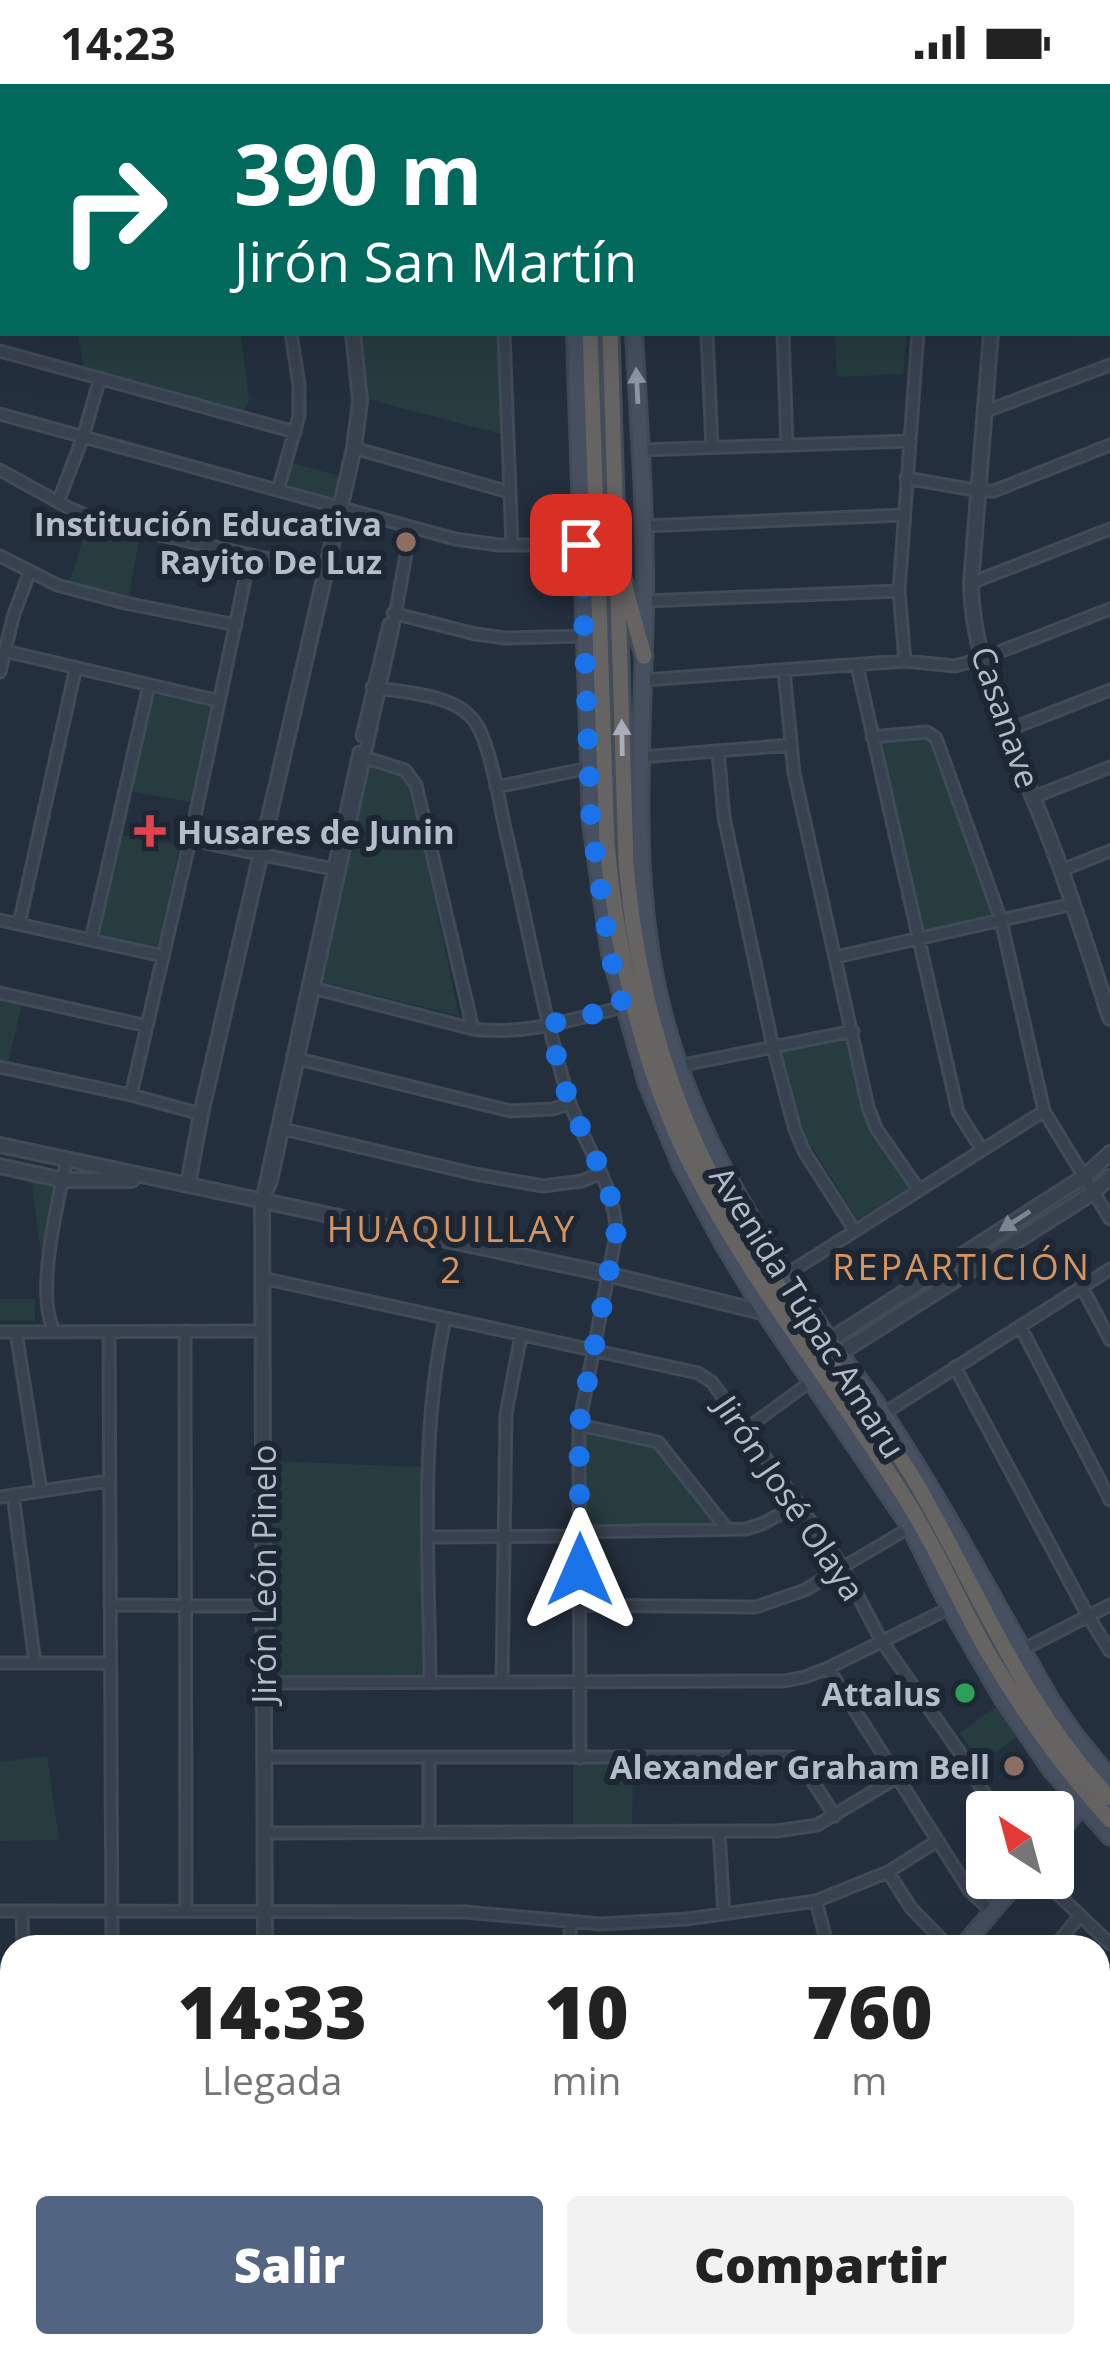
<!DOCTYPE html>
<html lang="es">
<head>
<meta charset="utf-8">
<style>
  body { margin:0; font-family:"Open Sans",sans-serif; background:#f2f2f2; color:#222; height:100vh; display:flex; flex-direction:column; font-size:45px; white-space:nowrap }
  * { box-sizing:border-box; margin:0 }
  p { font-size:39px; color:#767676 }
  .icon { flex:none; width:66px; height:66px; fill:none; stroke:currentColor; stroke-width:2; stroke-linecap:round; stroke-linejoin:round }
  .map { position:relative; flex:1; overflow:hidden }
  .sheet { position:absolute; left:0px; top:1851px; width:1110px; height:423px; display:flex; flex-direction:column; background:#fff; border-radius:36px 36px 0 0; box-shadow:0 12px 48px #0002 }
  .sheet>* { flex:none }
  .top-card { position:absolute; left:0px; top:0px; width:1110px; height:252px; box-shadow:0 12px 48px #0002; background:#00695c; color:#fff; overflow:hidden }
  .needle { width:78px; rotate:324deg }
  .buttons { position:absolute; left:966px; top:1707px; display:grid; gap:24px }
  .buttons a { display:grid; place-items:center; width:108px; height:108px; border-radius:12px; background:#fff; box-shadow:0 12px 48px #0002; font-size:60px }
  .pin { position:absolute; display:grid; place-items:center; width:102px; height:102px; color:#fff; margin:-51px; border-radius:24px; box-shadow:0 6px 18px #0006 }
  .me { position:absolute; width:132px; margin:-66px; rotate:0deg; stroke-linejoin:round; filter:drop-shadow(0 0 9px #0008) }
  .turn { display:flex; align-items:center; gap:42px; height:252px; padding:0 36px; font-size:54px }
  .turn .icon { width:156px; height:156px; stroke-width:2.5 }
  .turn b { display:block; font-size:84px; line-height:102px }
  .eta { display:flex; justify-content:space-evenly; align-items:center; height:204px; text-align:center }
  .eta b { font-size:72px; font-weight:800; line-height:84px }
  .primary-button { display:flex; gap:24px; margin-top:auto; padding:24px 36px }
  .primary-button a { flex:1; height:138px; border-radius:12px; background:#516482; color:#fff; font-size:48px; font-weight:800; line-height:138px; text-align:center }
  .primary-button a+a { background:#f2f2f2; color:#222 }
  .status { display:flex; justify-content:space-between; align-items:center; height:84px; padding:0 60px; background:#fff; direction:ltr }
  .status svg { height:33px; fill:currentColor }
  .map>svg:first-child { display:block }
  .green { fill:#263c3f }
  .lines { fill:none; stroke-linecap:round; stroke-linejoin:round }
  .pedestrian-casing { stroke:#414a57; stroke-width:14 }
  .minor-casing { stroke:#414a57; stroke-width:15 }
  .tertiary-casing { stroke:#414a57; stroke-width:18 }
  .secondary-casing { stroke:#414a57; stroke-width:20 }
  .trunk-casing { stroke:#434c59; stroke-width:21 }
  .pedestrian { stroke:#38414e; stroke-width:8 }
  .minor { stroke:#38414e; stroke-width:9 }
  .tertiary { stroke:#38414e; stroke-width:12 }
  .secondary { stroke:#465061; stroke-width:14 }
  .trunk { stroke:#656462; stroke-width:15 }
  .oneway { fill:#8e96a5 }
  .oneway2 { fill:#a8afba }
  .oneway3 { fill:#7c8592 }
  .route { stroke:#1a73e8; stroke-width:21; stroke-dasharray:0 37.8 }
  .education-dot { fill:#8d6e63; stroke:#1d2633; stroke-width:4.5 }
  .health-dot { fill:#e0444e; stroke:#1d2633; stroke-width:4.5 }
  .leisure-dot { fill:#2e9e5b; stroke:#1d2633; stroke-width:4.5 }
  .labels { text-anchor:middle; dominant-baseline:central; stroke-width:12; stroke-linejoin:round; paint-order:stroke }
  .poi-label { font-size:33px; font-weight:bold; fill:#b4bcc9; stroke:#1d2633; text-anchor:end }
  .street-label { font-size:33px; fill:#b4bcc9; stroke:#1d2633 }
  .neighbourhood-label { font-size:36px; letter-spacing:3px; fill:#d59563; stroke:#1d2633 }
</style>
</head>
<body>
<div class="status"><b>14:23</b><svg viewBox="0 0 49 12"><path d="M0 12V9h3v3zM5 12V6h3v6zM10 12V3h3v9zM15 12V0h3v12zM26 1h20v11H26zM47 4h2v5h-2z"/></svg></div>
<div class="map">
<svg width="1110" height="2273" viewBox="0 0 1110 2273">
  <rect width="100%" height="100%" fill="#242f3e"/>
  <path class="green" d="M78,249H241L249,317L244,326L83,282Z
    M358,249H497L501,350L367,315Z
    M835,249H907L903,290L837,293Z
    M292,379L340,392L333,416L286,403Z
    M89,437L140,451L128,516L68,501Z
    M153,610L210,622L190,718L130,707Z
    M926,653L933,658L994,832L923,848L878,657Z
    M368,681L401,691L411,704L459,932L322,898Z
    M120,751L180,761L157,867L99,854L97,849Z
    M0,914L22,919L8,980L0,978Z
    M847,952L871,1047L910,1104L857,1135L802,1047L781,965Z
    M31,1095L58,1099L41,1168Z
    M0,1215H35V1237H0Z
    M584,1347L654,1360L660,1365L719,1442L584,1444Z
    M272,1377L421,1383L422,1592L269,1593Z
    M996,1623L1017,1653L981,1679L960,1649Z
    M47,1672L59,1756L0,1757V1678Z
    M573,1679H633L632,1743H573Z
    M206,2262H339L338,2273H205Z
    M506,2262H610L611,2273H504Z"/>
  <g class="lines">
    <g class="pedestrian-casing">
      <path id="pedestrian" d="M747,1344L810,1298
        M843,1483L909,1444"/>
    </g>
    <g class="minor-casing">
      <path id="minor" d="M162,0L163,3
        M227,0V3
        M285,0V3
        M345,0L346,3
        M698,0V3
        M776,0V3
        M936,0L937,3
        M1107,37L1110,36
        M1107,118L1110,117
        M0,160H3
        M1107,197L1110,196
        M504,249L512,461
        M707,249L712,363
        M783,249L787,360
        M0,267L295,348
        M986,327L1110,281
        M0,330L455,455L499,461H581
        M354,364L509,408
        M641,366L909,357
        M0,386L71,425L105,439L324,487
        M906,394L980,407H994L1110,361
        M278,406L299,332V301L291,249
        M58,418L83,353L100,294
        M644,442L903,431
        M0,472L57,501L125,519L236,541
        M971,499L1110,445
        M645,517L899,507
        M393,529L475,550L506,554L584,552
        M5,567L219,617
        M905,577L899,507L918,249
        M857,582L958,1028L982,1066
        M784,586L794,689L868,1023L876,1044L919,1106
        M0,588L13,533L30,487
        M643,596L905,577L955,582L981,575L1110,525
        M372,603C403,609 455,609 475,638C490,659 499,717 505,744C526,833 542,925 568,1013C582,1059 617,1102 616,1151L579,1341L580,1674
        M1008,646L1110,606
        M362,652L389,540
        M872,653L927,648L936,654L1001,836L1044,1027L1110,1135
        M718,667L724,733L773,963L795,1046L805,1069L855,1147
        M363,673L405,686L416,701L473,945
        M641,673L791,661
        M496,703L589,684
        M1034,713L1110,683
        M190,756L338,786
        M1062,786L1110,767
        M0,836L163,872
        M19,840L76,583
        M91,856L149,601
        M836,873L1073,820
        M313,904L473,945C525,952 573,935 623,923
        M0,909L147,942
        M295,974L510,1027L553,1025L570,1019
        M678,982L853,947
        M0,983L131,1011L201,1030
        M131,1011L190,756L250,471
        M279,1044L475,1090L543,1102L582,1097L601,1089
        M262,1115L359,668
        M262,1117L271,1099L392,548L411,443
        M787,1190L1044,1027
        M262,1194L698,1289L712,1298L843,1483L881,1556L958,1666L996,1728
        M1082,1203L1110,1256
        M1020,1242L1110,1416
        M185,1247L186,1827
        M0,1248L262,1247
        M16,1248L41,1407
        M55,1248C34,1213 58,1116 67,1076
        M109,1248L112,1863
        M955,1283L1088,1532L1110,1567
        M883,1330L1110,1185
        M579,1341L658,1358L727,1445
        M13,1411L35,1579
        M0,1413L109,1397
        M580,1448L746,1445L762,1440L799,1420
        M429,1453L580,1452
        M110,1521L263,1522
        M580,1521L756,1523L805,1506L843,1483
        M1022,1566L1110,1521
        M0,1579H110
        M828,1584L969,1806L992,1828
        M430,1598C429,1477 419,1353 445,1235
        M502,1598L506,1330L521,1251
        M264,1599L784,1597L805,1593L828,1584L950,1524
        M264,1673H792L800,1678L835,1732
        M429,1673V1748
        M719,1748L724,1830
        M264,1749L777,1747L817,1741L898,1693
        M888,1788L911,1824L949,1863
        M1041,1794L1110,1860
        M816,1817L828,1863
        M0,1827L466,1828L601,1840L687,1835L816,1817L888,1788L937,1757
        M22,1827L23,1863
        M569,1863L571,1837
        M1054,1863L1079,1833
        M0,1916L12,1914
        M1098,1925L1110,1911
        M1098,2002L1110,2009
        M1098,2087L1110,2094
        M1098,2110L1110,2098
        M1098,2120L1110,2144
        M1098,2185L1110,2181
        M616,2262L617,2273
        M690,2262L692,2273
        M874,2262L878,2273
        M0,2270L22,2273
        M2,2270C13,2178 4,2086 3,1993
        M77,2273L78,2262
        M422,2273L424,2262
        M499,2273L500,2262"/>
    </g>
    <g class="tertiary-casing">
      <path id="tertiary" d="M38,0L39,3
        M1020,0V3
        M991,249L971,499C972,582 1017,671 1047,748C1071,809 1090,872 1110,934
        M0,1061L607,1190L766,1229
        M0,1082L63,1096H132
        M188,1100L201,1030L354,364L360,317L353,249
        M262,1117L265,1863
        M823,1256H830L1085,1092L1110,1069
        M834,1273L1094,1108L1110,1093
        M345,2273L347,2262"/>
    </g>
    <g class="secondary-casing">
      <path id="secondary" d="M520,3L542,0
        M568,3L569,0
        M627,3V0
        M0,73L3,72
        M0,93H3
        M575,249L591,739L610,870L647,1000L681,1082L722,1158L764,1228L910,1443L950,1524L1002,1614L1052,1687L1110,1753
        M634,249C639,340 646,431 645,522C643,655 629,790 661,921C692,1047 755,1146 827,1252C846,1279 867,1305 886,1333C946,1424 996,1521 1051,1616L1074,1650L1110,1694
        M1053,1756L1081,1723
        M962,1863L1021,1794
        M772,2262L774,2273
        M793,2262L795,2273"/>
    </g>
    <g class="trunk-casing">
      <path id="trunk" d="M585,3V0
        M606,3V0
        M590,249L607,761C617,865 640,974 685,1069C747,1195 837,1303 910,1422C939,1469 960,1520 987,1567C1023,1628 1063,1684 1110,1736
        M610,249L626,778C634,875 656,971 696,1060C726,1126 769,1188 809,1248C845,1300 888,1350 919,1404C980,1510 1024,1625 1110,1714
        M624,499L644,572"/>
    </g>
    <use href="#pedestrian" class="pedestrian"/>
    <use href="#minor" class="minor"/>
    <use href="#tertiary" class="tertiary"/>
    <use href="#secondary" class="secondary"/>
    <use href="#trunk" class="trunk"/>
  </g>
  <defs><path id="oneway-solid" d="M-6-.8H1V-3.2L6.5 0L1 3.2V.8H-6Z" transform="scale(3)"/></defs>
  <use class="oneway" href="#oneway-solid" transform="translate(637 302) rotate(-93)"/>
  <use class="oneway2" href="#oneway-solid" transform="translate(622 654) rotate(-91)"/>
  <use class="oneway3" href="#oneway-solid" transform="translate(1015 1137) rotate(147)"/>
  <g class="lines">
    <path class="route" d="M580,1486L579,1341L616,1151C617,1107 589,1065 572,1024C562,998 555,968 550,940L623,923L610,870L591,739L581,461"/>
  </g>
  <g class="education-dot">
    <circle cx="406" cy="458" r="12"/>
    <circle cx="1014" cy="1682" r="12"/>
  </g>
  <path class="health-dot" d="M144 729h12v12h12v12h-12v12h-12v-12h-12v-12h12z"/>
  <circle class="leisure-dot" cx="965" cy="1609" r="12"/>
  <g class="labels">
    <g class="poi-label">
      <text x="382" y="439">Institución Educativa<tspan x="382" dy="38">Rayito De Luz</tspan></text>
      <text x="177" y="747" text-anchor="start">Husares de Junin</text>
      <text x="941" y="1609">Attalus</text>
      <text x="990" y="1682">Alexander Graham Bell</text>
    </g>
    <g class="street-label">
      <text transform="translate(1006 633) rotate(71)">Casanave</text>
      <text transform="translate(808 1228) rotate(58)">Avenida Túpac Amaru</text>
      <text transform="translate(790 1414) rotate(56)">Jirón José Olaya</text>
      <text transform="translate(263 1490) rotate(-90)">Jirón León Pinelo</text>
    </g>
    <g class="neighbourhood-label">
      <text x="452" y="1144">HUAQUILLAY<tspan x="452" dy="41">2</tspan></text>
      <text x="962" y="1182">REPARTICIÓN</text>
    </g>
  </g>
</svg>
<div class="buttons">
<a><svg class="needle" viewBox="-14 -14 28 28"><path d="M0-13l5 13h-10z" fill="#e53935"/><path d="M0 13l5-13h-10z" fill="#767676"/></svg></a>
</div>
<div class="pin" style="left:581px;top:461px;background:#d93025"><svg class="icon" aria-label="arrive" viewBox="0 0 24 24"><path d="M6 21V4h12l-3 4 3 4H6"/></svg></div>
<svg class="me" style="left:580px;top:1486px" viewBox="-20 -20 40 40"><path d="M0-17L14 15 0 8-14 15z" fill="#1a73e8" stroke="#fff" stroke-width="4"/></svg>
<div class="top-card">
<div class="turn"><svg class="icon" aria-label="right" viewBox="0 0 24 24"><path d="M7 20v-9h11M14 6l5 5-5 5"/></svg><div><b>390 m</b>Jirón San Martín</div></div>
</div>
<section class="sheet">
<div class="eta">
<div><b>14:33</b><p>Llegada</p></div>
<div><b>10</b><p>min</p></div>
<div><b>760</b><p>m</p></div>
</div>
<div class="primary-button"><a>Salir</a><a>Compartir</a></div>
</section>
</div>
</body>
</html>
